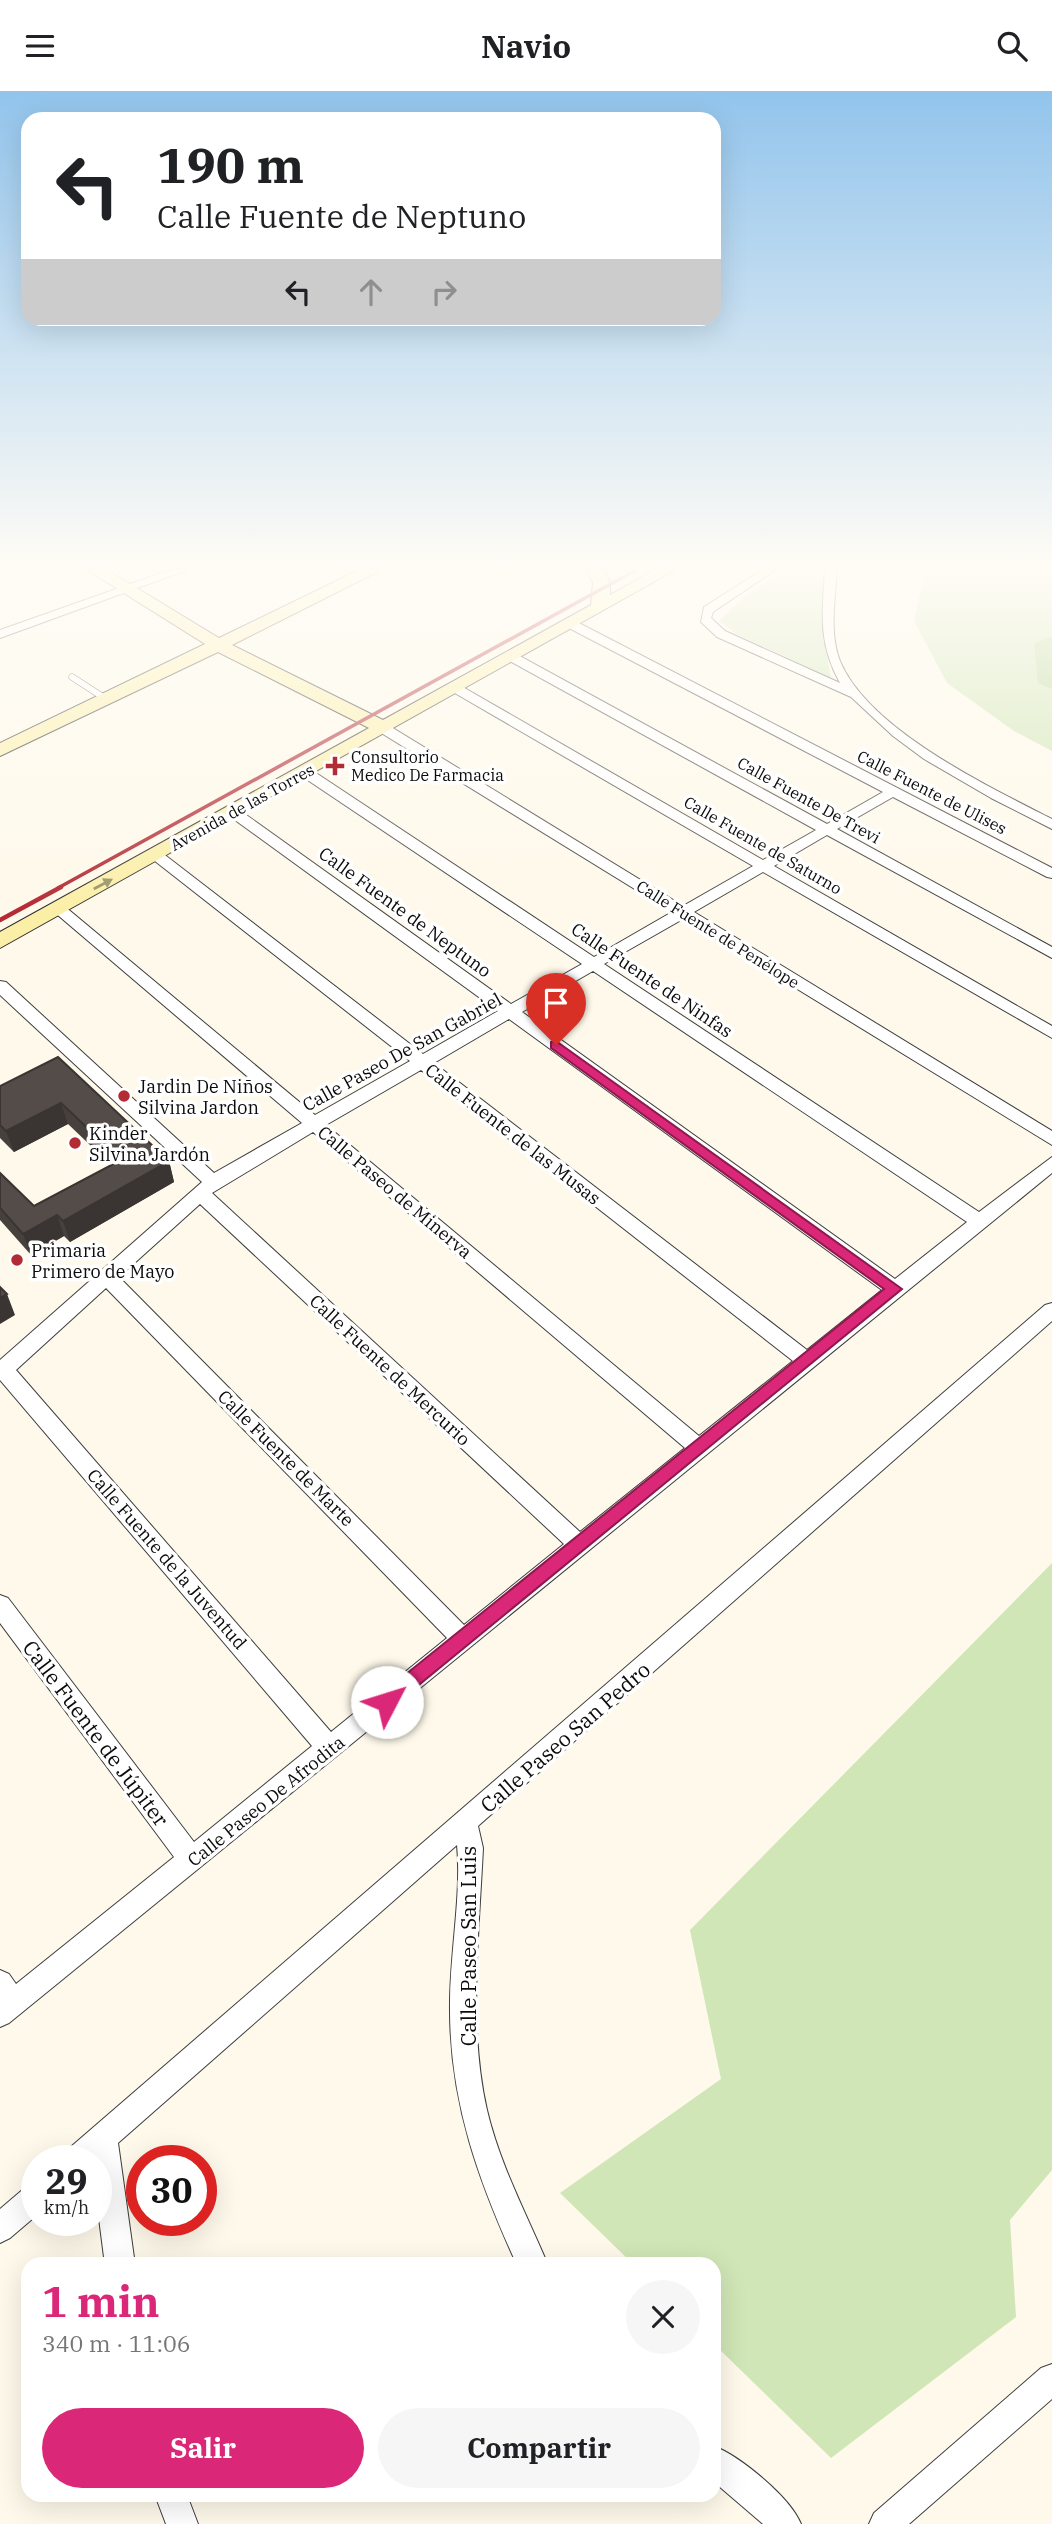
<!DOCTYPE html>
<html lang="es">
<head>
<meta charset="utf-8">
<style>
  body { margin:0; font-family:"IBM Plex Serif",serif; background:#f6f6f6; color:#202124; height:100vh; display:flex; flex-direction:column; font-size:26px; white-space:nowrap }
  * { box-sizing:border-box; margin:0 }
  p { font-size:23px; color:#757577 }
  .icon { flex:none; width:38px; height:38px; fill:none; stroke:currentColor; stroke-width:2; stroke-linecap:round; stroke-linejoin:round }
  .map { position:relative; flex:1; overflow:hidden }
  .panel { position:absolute; left:21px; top:2166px; width:700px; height:245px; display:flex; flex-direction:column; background:#fff; border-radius:21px; box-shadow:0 7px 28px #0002 }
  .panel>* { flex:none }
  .banner { position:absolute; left:21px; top:21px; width:700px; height:214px; border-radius:21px; box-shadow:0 7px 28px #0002; background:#fff; color:#202124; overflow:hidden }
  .speed { position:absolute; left:21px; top:2054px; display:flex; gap:14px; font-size:35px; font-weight:700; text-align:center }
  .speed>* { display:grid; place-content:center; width:91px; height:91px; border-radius:50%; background:#fff; box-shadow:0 7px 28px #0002; line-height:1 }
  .speed small { font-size:18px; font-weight:400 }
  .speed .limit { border:10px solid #d22; background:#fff; color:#111 }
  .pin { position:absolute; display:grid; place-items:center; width:60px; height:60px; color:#fff; margin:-72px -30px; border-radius:50% 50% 50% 0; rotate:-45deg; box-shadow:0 0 7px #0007 }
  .pin .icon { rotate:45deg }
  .me { position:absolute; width:77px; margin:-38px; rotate:50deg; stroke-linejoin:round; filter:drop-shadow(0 0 5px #0008) }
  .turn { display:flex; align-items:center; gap:24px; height:147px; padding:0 21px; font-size:32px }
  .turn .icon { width:91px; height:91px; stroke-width:2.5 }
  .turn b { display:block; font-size:49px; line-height:60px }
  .lanes { display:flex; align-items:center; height:66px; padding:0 21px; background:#0003; justify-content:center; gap:35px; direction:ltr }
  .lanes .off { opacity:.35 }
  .round { display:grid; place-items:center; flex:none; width:74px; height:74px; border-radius:37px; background:#f6f6f6 }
  .overview { display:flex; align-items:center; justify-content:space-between; height:119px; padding:0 21px }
  h1 { font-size:42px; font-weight:700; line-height:52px; color:#db2777 }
  .primary-button { display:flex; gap:14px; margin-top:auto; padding:14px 21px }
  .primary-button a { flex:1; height:80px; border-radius:42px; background:#db2777; color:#fff; font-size:28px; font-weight:700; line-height:80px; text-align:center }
  .primary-button a+a { background:#f6f6f6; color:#202124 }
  header { display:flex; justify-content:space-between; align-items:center; height:91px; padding:0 21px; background:#fff; font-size:32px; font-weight:700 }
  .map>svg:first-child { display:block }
  .green { fill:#d0e6b6 }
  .forest { fill:#b4d696 }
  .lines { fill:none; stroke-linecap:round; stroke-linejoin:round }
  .lane-casing { stroke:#3e3e3e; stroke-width:7 }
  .street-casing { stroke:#3e3e3e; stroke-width:2 }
  .secondary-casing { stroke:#2d2d2d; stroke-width:2 }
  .lane { stroke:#fff; stroke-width:6 }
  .street { fill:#fff; fill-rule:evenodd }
  .secondary { fill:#fbefa8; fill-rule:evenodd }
  .rail-far1 { stroke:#b32b35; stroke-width:3.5 }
  .rail { stroke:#b32b35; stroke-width:4.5 }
  .wall { fill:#47413e }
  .shaded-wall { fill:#3a3532 }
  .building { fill:#534c48; stroke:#3a3532; stroke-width:2 }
  .oneway { fill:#9b9469 }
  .route { fill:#db2777; stroke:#8e194d; stroke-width:2 }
  .poi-dot { fill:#b32b35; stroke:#fff; stroke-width:2.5 }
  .labels { text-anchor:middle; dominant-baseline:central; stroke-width:7; stroke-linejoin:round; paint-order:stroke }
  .far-poi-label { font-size:16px; fill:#0b0b0b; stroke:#fff; text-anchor:start }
  .far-street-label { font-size:16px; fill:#0b0b0b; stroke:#fff }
  .street-label { font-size:18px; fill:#0b0b0b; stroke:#fff }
  .poi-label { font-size:18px; fill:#0b0b0b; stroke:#fff; text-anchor:start }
  .near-street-label { font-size:21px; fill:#0b0b0b; stroke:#fff }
</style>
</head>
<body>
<header><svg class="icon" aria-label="menu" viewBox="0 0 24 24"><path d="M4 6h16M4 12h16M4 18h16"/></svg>Navio<svg class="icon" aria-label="search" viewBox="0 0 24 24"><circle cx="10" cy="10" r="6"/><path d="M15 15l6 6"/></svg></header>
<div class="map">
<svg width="1052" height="2433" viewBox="0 0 1052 2433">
  <rect width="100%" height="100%" fill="#fef9ea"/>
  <path class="green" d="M785,479H827L824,548L831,587L736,543L719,530L745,505Z
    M925,479H1052V660L1014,640L947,592L914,530Z
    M1052,1472V2079L1010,2129L1016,2226L831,2367L714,2253V2174L633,2173L560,2102L721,1988L690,1839Z"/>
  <path class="forest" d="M1052,546V598L1038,592L1034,552Z"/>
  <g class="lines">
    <g class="lane-casing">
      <path id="lane" d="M72,586L106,608"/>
    </g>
    <g class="street-casing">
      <path id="street" d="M170,479H187L0,547V539Z
        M762,479H775L713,521L711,527L725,540L840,592C818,552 822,523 825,479H837C835,508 829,542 840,570C868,638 989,696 1052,728V738L991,707L924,668L893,645L851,606L717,546L701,531L704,516Z
        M567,530H575L1052,777V787L1047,786L893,706L837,738L1052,856V867L827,744L774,775L1052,935V947L763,781L694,821L1052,1040V1054L683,828L604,873L979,1121L1052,1066V1082L9,1932L0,1936V1879L9,1883L16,1893L174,1766L0,1532V1504L8,1507L194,1751L312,1655L0,1289V1269L202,1091L0,904V890L6,891L214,1082L302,1032L53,820V814H63L315,1024L410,970L151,767V761H161L423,963L498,920L228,724V718H238L511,913L582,873L300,684V678H310L594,866L672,821L378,640V634H388L683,815L753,775L453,601V595H461L763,769L816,739L508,569V563H516L827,733L883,701L567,536ZM593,880L967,1131L895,1188L522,921ZM509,928L882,1199L807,1259L434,972ZM421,979L793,1270L699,1345L326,1034ZM313,1041L685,1357L580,1441L212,1102ZM200,1113L564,1453L464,1534L119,1186ZM106,1197L447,1547L331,1641L16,1279Z
        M1052,1212V1230L478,1735L483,1757C479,1842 468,1936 487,2019C500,2074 526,2122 548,2174H517C479,2091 450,2012 450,1919C449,1866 462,1805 457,1754L118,2052L135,2174H105L96,2104V2070H62L66,2060L1045,1214Z
        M37,2091V2124L10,2147L0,2152V2118L27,2095Z
        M1052,2273V2308L909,2433H869L874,2422L1041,2277Z
        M714,2355C741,2366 790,2406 801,2433H763L714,2391Z
        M155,2404H187L198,2433H166Z"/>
    </g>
    <g class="secondary-casing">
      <path id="secondary" d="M87,479H107L219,547L359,479H381L232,554L383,629L591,514L593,492L587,479H604L610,492V504L654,479H675L0,857V841L369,637L218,561L0,665V652L205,553Z"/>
    </g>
    <use href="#lane" class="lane"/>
    <use href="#street" class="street"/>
    <use href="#secondary" class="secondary"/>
    <path class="rail-far1" d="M58,797L636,479"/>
    <path class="rail" d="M0,829L61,796"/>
  </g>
  <path class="wall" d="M58,966L169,1070L174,1091L70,1151L64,1145L31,1164L0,1129V1082L34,1115L111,1074L68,1033L14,1061L0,1047V995Z"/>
  <path class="shaded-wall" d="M61,1012L68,1033L14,1061L6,1040Z
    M169,1070L174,1091L70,1151L63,1130Z
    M57,1124L64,1145L31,1164L23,1143Z
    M7,1203L15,1224L0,1233V1207Z"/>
  <path class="building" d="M58,966L169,1070L63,1130L57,1124L23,1143L0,1117V1082L34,1115L121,1069L61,1012L6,1040L0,1034V995Z
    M0,1196L7,1203L0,1207Z"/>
  <defs><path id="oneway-solid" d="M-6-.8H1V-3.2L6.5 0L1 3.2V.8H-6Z" transform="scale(1.75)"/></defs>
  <use class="oneway" href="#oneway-solid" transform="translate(103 793) rotate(-28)"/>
  <linearGradient id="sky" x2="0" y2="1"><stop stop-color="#92c4ec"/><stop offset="0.58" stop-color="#fffcf6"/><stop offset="1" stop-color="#fffcf6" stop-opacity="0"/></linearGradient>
  <rect width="1052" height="820" fill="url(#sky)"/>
  <path class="route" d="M556,950L902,1198L387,1620L380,1617L377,1611L380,1604L884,1198L551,957V951Z"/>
  <g class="poi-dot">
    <path d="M331.5 664.5h7v7h7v7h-7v7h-7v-7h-7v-7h7z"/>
    <circle cx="124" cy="1005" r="7"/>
    <circle cx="75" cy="1052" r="7"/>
    <circle cx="17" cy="1169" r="7"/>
  </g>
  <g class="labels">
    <g class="far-poi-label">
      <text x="351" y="666">Consultorio<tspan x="351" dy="18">Medico De Farmacia</tspan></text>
    </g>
    <g class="far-street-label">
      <text transform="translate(932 701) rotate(27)">Calle Fuente de Ulises</text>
      <text transform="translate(809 709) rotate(29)">Calle Fuente De Trevi</text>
      <text transform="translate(242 716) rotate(-29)">Avenida de las Torres</text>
      <text transform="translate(763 754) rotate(30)">Calle Fuente de Saturno</text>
      <text transform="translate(718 843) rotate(32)">Calle Fuente de Penélope</text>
    </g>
    <g class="street-label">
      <text transform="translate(405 821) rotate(36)">Calle Fuente de Neptuno</text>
      <text transform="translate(652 889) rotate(34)">Calle Fuente de Ninfas</text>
      <text transform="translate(402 961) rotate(-29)">Calle Paseo De San Gabriel</text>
      <text transform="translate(513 1043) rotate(38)">Calle Fuente de las Musas</text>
      <text transform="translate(395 1101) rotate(40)">Calle Paseo de Minerva</text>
      <text transform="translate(390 1279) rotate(43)">Calle Fuente de Mercurio</text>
      <text transform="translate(286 1367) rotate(45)">Calle Fuente de Marte</text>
      <text transform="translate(167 1468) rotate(49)">Calle Fuente de la Juventud</text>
      <text transform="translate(266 1710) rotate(-39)">Calle Paseo De Afrodita</text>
    </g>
    <g class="poi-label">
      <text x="138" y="995">Jardin De Niños<tspan x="138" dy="21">Silvina Jardon</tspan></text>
      <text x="89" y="1042">Kinder<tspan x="89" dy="21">Silvina Jardón</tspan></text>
      <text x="31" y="1159">Primaria<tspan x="31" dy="21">Primero de Mayo</tspan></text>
    </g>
    <g class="near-street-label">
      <text transform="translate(96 1642) rotate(53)">Calle Fuente de Júpiter</text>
      <text transform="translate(565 1646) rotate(-41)">Calle Paseo San Pedro</text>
      <text transform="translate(468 1855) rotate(-90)">Calle Paseo San Luis</text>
    </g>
  </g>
</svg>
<div class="speed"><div>29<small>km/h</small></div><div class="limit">30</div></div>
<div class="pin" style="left:556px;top:954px;background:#d93025"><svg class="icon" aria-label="arrive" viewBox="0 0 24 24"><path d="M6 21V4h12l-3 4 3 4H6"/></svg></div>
<svg class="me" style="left:387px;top:1611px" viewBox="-20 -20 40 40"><circle r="19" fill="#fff"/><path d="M0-13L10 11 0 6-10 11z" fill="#db2777"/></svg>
<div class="banner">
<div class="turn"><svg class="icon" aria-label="left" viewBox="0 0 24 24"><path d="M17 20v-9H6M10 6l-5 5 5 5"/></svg><div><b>190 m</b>Calle Fuente de Neptuno</div></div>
<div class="lanes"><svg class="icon" aria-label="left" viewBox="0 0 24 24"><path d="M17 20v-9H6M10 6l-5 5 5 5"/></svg><svg class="icon off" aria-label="ahead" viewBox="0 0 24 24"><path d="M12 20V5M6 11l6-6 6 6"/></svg><svg class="icon off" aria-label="right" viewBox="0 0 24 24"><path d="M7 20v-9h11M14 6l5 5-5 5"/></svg></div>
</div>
<section class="panel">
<div class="overview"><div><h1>1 min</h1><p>340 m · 11:06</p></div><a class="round"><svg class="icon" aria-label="close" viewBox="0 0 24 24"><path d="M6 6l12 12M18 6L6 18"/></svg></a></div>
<div class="primary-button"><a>Salir</a><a>Compartir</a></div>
</section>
</div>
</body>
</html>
